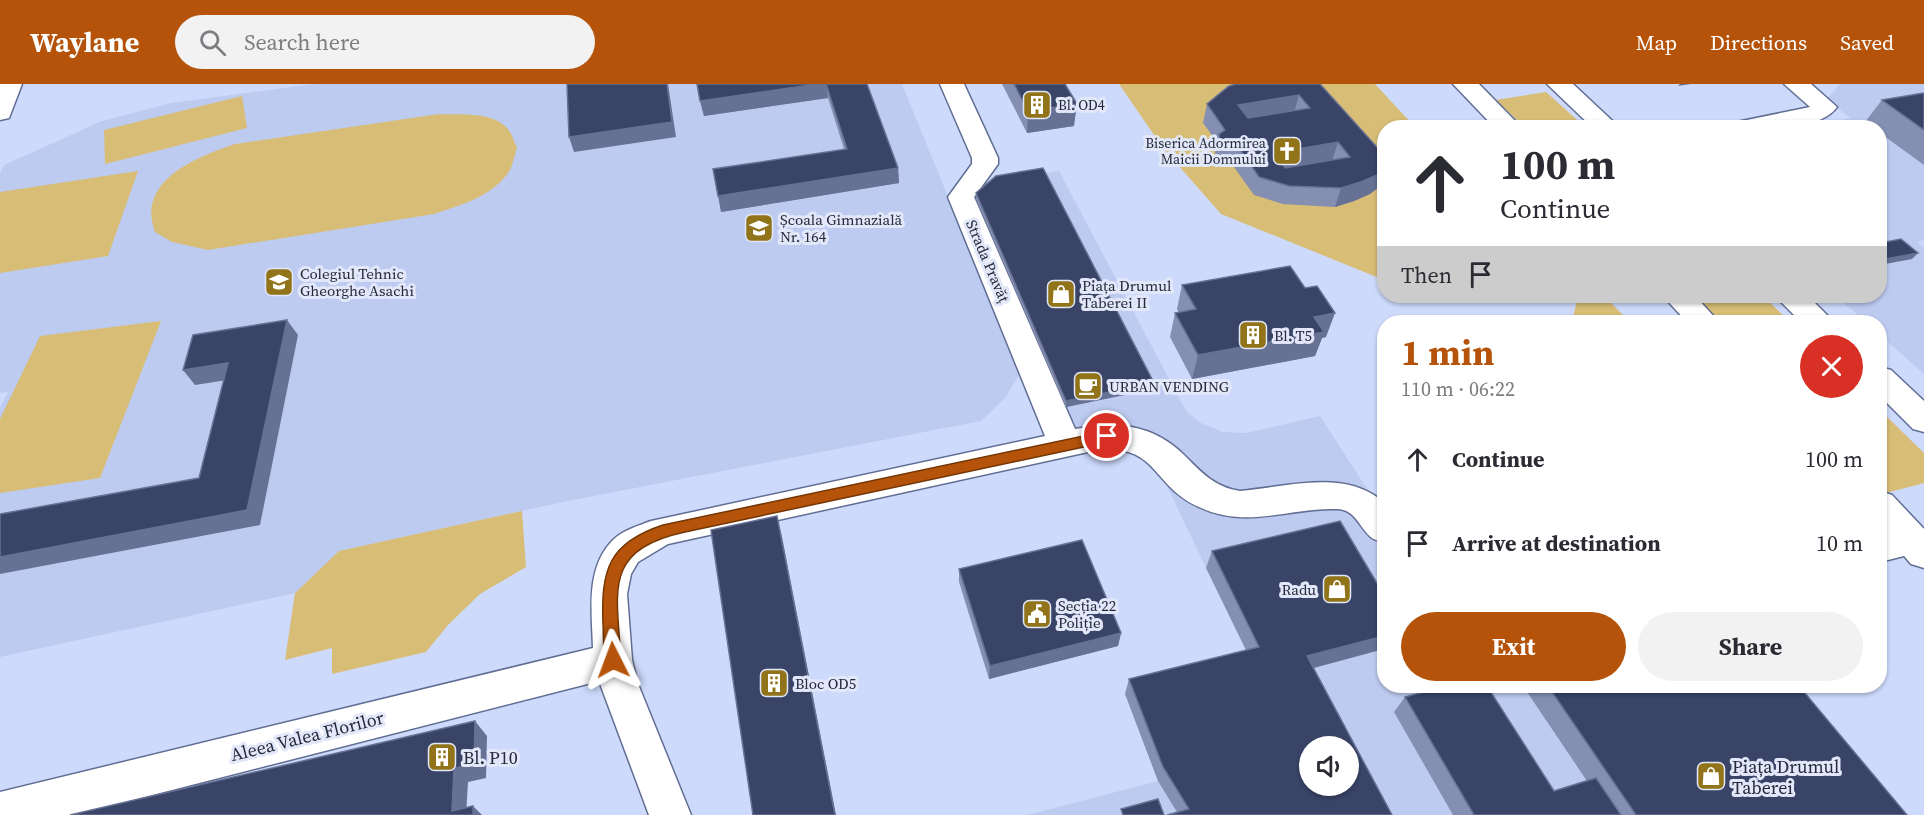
<!DOCTYPE html>
<html lang="en">
<head>
<meta charset="utf-8">
<style>
  body { margin:0; font-family:"Source Serif 4",serif; background:#f2f2f3; color:#2b2b33; height:100vh; display:flex; flex-direction:column; font-size:22px; white-space:nowrap }
  * { box-sizing:border-box; margin:0 }
  p { font-size:20px; color:#7c7c81 }
  .icon { flex:none; width:33px; height:33px; fill:none; stroke:currentColor; stroke-width:2; stroke-linecap:round; stroke-linejoin:round }
  .map { position:relative; flex:1; overflow:hidden }
  .sheet { position:absolute; left:1377px; top:231px; width:510px; height:378px; display:flex; flex-direction:column; background:#fff; border-radius:24px; box-shadow:0 2px 4px #0004 }
  .sheet>* { flex:none }
  .guide { position:absolute; left:1377px; top:36px; width:510px; height:183px; border-radius:24px; box-shadow:0 2px 4px #0004; background:#fff; color:#2b2b33; overflow:hidden }
  .tools { position:absolute; left:1299px; top:652px; display:grid; gap:12px }
  .tools a { display:grid; place-items:center; width:60px; height:60px; border-radius:50%; background:#fff; box-shadow:0 2px 4px #0004; font-size:30px }
  .pin { position:absolute; display:grid; place-items:center; width:51px; height:51px; color:#fff; margin:-26px; border:3px solid #fff; border-radius:50%; box-shadow:0 2px 6px #0007 }
  .me { position:absolute; width:66px; margin:-33px; rotate:357deg; stroke-linejoin:round; filter:drop-shadow(0 0 4px #0008) }
  .turn { display:flex; align-items:center; gap:21px; height:126px; padding:0 24px; font-size:27px }
  .turn .icon { width:78px; height:78px; stroke-width:2.5 }
  .turn b { display:block; font-size:42px; line-height:51px }
  .then { display:flex; align-items:center; height:57px; padding:0 24px; background:#0003; gap:12px; font-size:22px }
  .round { display:grid; place-items:center; flex:none; width:63px; height:63px; border-radius:32px; background:#f2f2f3 }
  .overview { display:flex; align-items:center; justify-content:space-between; height:102px; padding:0 24px }
  h1 { font-size:36px; font-weight:700; line-height:45px; color:#b45309 }
  .primary-button { display:flex; gap:12px; margin-top:auto; padding:12px 24px }
  .primary-button a { flex:1; height:69px; border-radius:36px; background:#b45309; color:#fff; font-size:24px; font-weight:700; line-height:69px; text-align:center }
  .primary-button a+a { background:#f2f2f3; color:#2b2b33 }
  ul { padding:0; list-style:none }
  li { display:flex; align-items:center; gap:18px; height:84px; padding:0 24px }
  li div { flex:1 }
  li b { display:block; font-size:22px }
  li em { font-style:normal }
  header { display:flex; align-items:center; gap:36px; box-sizing:border-box; height:84px; padding:0 30px; background:#b45309; color:#fff }
  header strong { font-size:28px }
  nav { display:flex; gap:33px; margin-inline-start:auto; font-size:21px }
  .search { width:420px; height:54px; background:#f2f2f3; display:flex; align-items:center; gap:15px; box-sizing:border-box; padding:0 21px; border-radius:33px; color:#7c7c81; font-size:22px }
  .map>svg:first-child { display:block }
  .built { fill:#becbf1; fill-rule:evenodd }
  .green { fill:#d7bd75 }
  .lines { fill:none; stroke-linecap:round; stroke-linejoin:round }
  .minor-casing { stroke:#616e93; stroke-width:3 }
  .major-casing { stroke:#616e93; stroke-width:3 }
  .minor { fill:#fff; fill-rule:evenodd }
  .major { fill:#fff; fill-rule:evenodd }
  .wall { fill:#848fb2 }
  .shaded-wall { fill:#667194 }
  .building { fill:#394467; stroke:#667194; stroke-width:1.5; fill-rule:evenodd }
  .route { fill:#b45309; stroke:#753606; stroke-width:1.5 }
  .labels { text-anchor:middle; dominant-baseline:central; stroke-width:6; stroke-linejoin:round; paint-order:stroke }
  .far-poi-label { font-size:14px; fill:#242a39; stroke:#e2e8f9; text-anchor:start }
  .poi-label { font-size:15px; fill:#242a39; stroke:#e2e8f9; text-anchor:start }
  .street-label { font-size:15px; fill:#242a39; stroke:#e2e8f9 }
  .near-street-label { font-size:18px; fill:#242a39; stroke:#e2e8f9 }
  .near-poi-label { font-size:18px; fill:#242a39; stroke:#e2e8f9; text-anchor:start }
</style>
</head>
<body>
<header>
<strong>Waylane</strong>
<div class="search"><svg class="icon" aria-label="search" viewBox="0 0 24 24"><circle cx="10" cy="10" r="6"/><path d="M15 15l6 6"/></svg>Search here</div>
<nav><a>Map</a><a>Directions</a><a>Saved</a></nav>
</header>
<div class="map">
<svg width="1924" height="731" viewBox="0 0 1924 731">
  <rect width="100%" height="100%" fill="#cedafc"/>
  <path class="built" d="M313,0H902L1020,289L1005,314L981,337L563,418L339,467L295,509L0,573V324L8,308L0,309V89L4,81L102,37L171,19Z
    M1840,0H1924V156L1917,158L1924,163V290L1880,251V238H1866L1836,212H1880V44H1801L1851,34L1826,16Z
    M1059,87L1186,327L1201,339L1223,348L1246,349L1320,332L1384,431V602H1767L1871,731H1027L1158,697L1125,610L1251,578L1154,375L1128,366L1088,373L976,115L996,97ZM1310,663H1348V702H1310Z"/>
  <path class="green" d="M1119,0H1375L1415,43L1384,44V196L1221,130L1163,64Z
    M1546,8L1585,43H1524L1496,16Z
    M242,12L247,44L105,80L104,46Z
    M439,30C460,31 493,27 508,45C512,50 514,58 517,63C515,70 513,79 510,86C494,112 461,121 434,130L208,166L172,158L155,148C136,97 196,73 235,60Z
    M138,87L108,172L0,189V108Z
    M1578,212H1604L1630,238H1572Z
    M1693,212H1763L1790,238H1720Z
    M161,237L100,394L0,409V335L40,252Z
    M1880,326L1924,369V399L1886,409L1880,403Z
    M522,427L526,483L480,510L448,541L426,568L332,590V564L285,576L295,509L339,467Z"/>
  <g class="lines">
    <g class="minor-casing">
      <path id="minor" d="M0,0H22L9,34L0,36Z
        M940,0H964L998,74V80L974,113L1075,345C1116,337 1152,340 1183,370C1201,388 1214,403 1240,407C1286,403 1347,384 1384,419V458C1381,457 1374,456 1372,454C1360,445 1356,426 1338,425C1289,423 1248,446 1199,423C1149,401 1159,355 1088,368L668,460L638,478L631,490L627,510L632,576L638,600L691,731H649L599,597L74,731H0V708L593,564C592,528 585,484 613,456C623,446 638,442 651,437L1045,352L948,113L972,80V74Z
        M1784,0H1811L1837,23C1820,48 1757,44 1729,44L1732,39L1810,23Z
        M1912,441L1924,445V467L1880,478V448Z"/>
    </g>
    <g class="major-casing">
      <path id="major" d="M1453,0H1479L1522,44H1495Z
        M1547,0H1573L1620,44H1593Z
        M1663,212H1695L1719,238H1687Z
        M1775,212H1808L1834,238H1801Z
        M1880,283L1891,286L1924,317V348L1913,345L1880,312Z
        M1880,407L1892,411L1924,445V484L1911,480L1880,444Z"/>
    </g>
    <use href="#minor" class="minor"/>
    <use href="#major" class="major"/>
  </g>
  <path class="wall" d="M697,0H867L898,84L899,99L721,128L844,65L828,14L704,32Z
    M1002,0H1065L1074,42L1027,49Z
    M1320,0L1384,71V99L1370,110L1354,117L1335,123L1283,120L1254,111L1234,83L1216,77L1215,68L1217,58L1203,39L1207,20Z
    M1924,9V81L1880,49V44H1872L1865,38L1882,16Z
    M976,109L1153,305L1066,323L976,115Z
    M1182,201L1326,253L1322,254L1315,272L1192,295L1170,253L1175,229H1179L1177,225Z
    M1212,467L1314,584L1392,731L1177,728L1158,697L1125,610L1129,595L1246,566L1206,484Z
    M959,485L1121,549L1118,562L989,595L959,498Z
    M1523,602H1799L1907,731H1453L1394,628L1405,613L1554,707L1587,697Z"/>
  <path class="shaded-wall" d="M667,0H668L676,53L574,68L569,53Z
    M818,0H826L828,14L704,32L700,17Z
    M1680,0H1691L1678,2Z
    M1299,11L1294,29L1234,39L1238,21Z
    M1077,20L1074,42L1027,49L1028,27Z
    M1338,58L1332,77L1270,87L1275,69Z
    M898,84L899,99L721,128L718,112Z
    M1384,86V99L1370,110L1354,117L1335,123L1341,104Z
    M1918,169L1912,175L1880,181V176Z
    M1335,229L1326,253L1322,254L1315,272L1192,295L1198,271L1314,233Z
    M287,236L298,251L260,441L0,490V473L247,426Z
    M228,279L240,294L195,301L183,286Z
    M1154,299L1153,305L1066,323V317Z
    M777,432L782,453L836,731H835Z
    M1121,549L1118,562L989,595L990,582Z
    M1384,552V565L1299,588L1307,572Z
    M475,637L487,652L486,694L468,698L466,731L452,727L454,684Z
    M473,722L482,731H473Z"/>
  <path class="building" d="M567,0H667L672,38L569,53Z
    M697,0H818L700,17Z
    M826,0H867L898,84L718,112L713,85L847,65Z
    M1014,0H1065L1077,20L1028,27Z
    M1236,0H1320L1384,71V86L1377,91L1361,98L1341,104L1289,102L1259,93L1239,64L1220,59L1219,50L1225,46L1207,20L1229,2ZM1299,11L1310,24L1248,34L1238,21ZM1338,58L1350,73L1285,84L1275,69Z
    M1924,9V46L1882,16Z
    M1043,84L1154,299L1066,317L976,109L996,92Z
    M1901,155L1918,169L1880,176V159Z
    M1290,182L1305,204L1317,202L1335,229L1314,233L1324,248L1198,271L1175,229L1196,225L1182,201Z
    M287,236L247,426L0,473V430L199,394L228,279L183,286L193,251Z
    M777,432L835,731H753L711,446Z
    M1340,437L1384,511V552L1307,572L1392,731H1167L1189,725L1163,683L1129,595L1259,563L1212,467ZM1310,663H1348V702H1310Z
    M1082,456L1121,549L990,582L959,485Z
    M1447,602H1487L1554,707L1596,694L1621,731H1474L1405,613Z
    M1548,602H1799L1907,731H1636Z
    M475,637L474,680L454,684L452,727L473,722V731H70Z
    M1158,715L1164,731H1123L1121,725Z"/>
  <path class="route" d="M1107,347L1114,352L1107,358L685,448C602,466 617,507 621,576L619,581L613,583L607,581C602,569 604,553 603,540C601,486 608,459 663,441Z"/>
  <defs>
    <g id="building-square" transform="scale(1.5)"><rect x="-9" y="-9" width="18" height="18" rx="4" fill="#91741a" stroke="#e2e8f9"/><path d="M-4-6H4V6H1V3H-1V6H-4ZM-2.5-4.3h1.7v1.8h-1.7ZM.8-4.3h1.7v1.8H.8ZM-2.5-1h1.7V.8h-1.7ZM.8-1h1.7V.8H.8Z" fill="#fff"/></g>
    <g id="church-square" transform="scale(1.5)"><rect x="-9" y="-9" width="18" height="18" rx="4" fill="#91741a" stroke="#e2e8f9"/><path d="M-1.2-6h2.4v3.5h3.3v2.4h-3.3V6h-2.4V-.1h-3.3v-2.4h3.3Z" fill="#fff"/></g>
    <g id="school-square" transform="scale(1.5)"><rect x="-9" y="-9" width="18" height="18" rx="4" fill="#91741a" stroke="#e2e8f9"/><path d="M0-5L7-2L0 1L-7-2ZM-4 1L0 2.5L4 1V4Q0 6-4 4Z" fill="#fff"/></g>
    <g id="shop-square" transform="scale(1.5)"><rect x="-9" y="-9" width="18" height="18" rx="4" fill="#91741a" stroke="#e2e8f9"/><path d="M-5-2.5h2.3a2.7 3.5 0 0 1 5.4 0H5L5.5 6h-11ZM-1.5-2.5h3a1.5 2.3 0 0 0-3 0Z" fill="#fff"/></g>
    <g id="cafe-square" transform="scale(1.5)"><rect x="-9" y="-9" width="18" height="18" rx="4" fill="#91741a" stroke="#e2e8f9"/><path d="M-5.5-4.5H6V0H3Q3 3.5 0 3.5H-2.5Q-5.5 3.5-5.5 0ZM3-3.2v2h1.7v-2ZM-6 4.5H4V6H-6Z" fill="#fff"/></g>
    <g id="civic-square" transform="scale(1.5)"><rect x="-9" y="-9" width="18" height="18" rx="4" fill="#91741a" stroke="#e2e8f9"/><path d="M-.6-6.5H3V-4.5H.6V-3L4-1V1h2V6H-6V1h2V-1L-.6-3ZM-1.2 2.5V6h2.4V2.5Z" fill="#fff"/></g>
  </defs>
  <g fill-rule="evenodd">
    <use href="#building-square" x="1037" y="21"/>
    <use href="#church-square" x="1287" y="67"/>
    <use href="#school-square" x="759" y="144"/>
    <use href="#school-square" x="279" y="198"/>
    <use href="#shop-square" x="1061" y="210"/>
    <use href="#building-square" x="1253" y="251"/>
    <use href="#cafe-square" x="1088" y="302"/>
    <use href="#shop-square" x="1337" y="505"/>
    <use href="#civic-square" x="1037" y="530"/>
    <use href="#building-square" x="774" y="599"/>
    <use href="#building-square" x="442" y="673"/>
    <use href="#shop-square" x="1711" y="692"/>
  </g>
  <g class="labels">
    <g class="far-poi-label">
      <text x="1058" y="21">Bl. OD4</text>
      <text x="1266" y="59" text-anchor="end">Biserica Adormirea<tspan x="1266" dy="16">Maicii Domnului</tspan></text>
    </g>
    <g class="poi-label">
      <text x="780" y="135">Școala Gimnazială<tspan x="780" dy="17">Nr. 164</tspan></text>
      <text x="300" y="189">Colegiul Tehnic<tspan x="300" dy="17">Gheorghe Asachi</tspan></text>
      <text x="1082" y="201">Piața Drumul<tspan x="1082" dy="17">Taberei II</tspan></text>
      <text x="1274" y="251">Bl. T5</text>
      <text x="1109" y="302">URBAN VENDING</text>
      <text x="1316" y="505" text-anchor="end">Radu</text>
      <text x="1058" y="521">Secția 22<tspan x="1058" dy="17">Poliție</tspan></text>
      <text x="795" y="599">Bloc OD5</text>
    </g>
    <g class="street-label">
      <text transform="translate(988 177) rotate(67)">Strada Pravăț</text>
    </g>
    <g class="near-street-label">
      <text transform="translate(307 652) rotate(-14)">Aleea Valea Florilor</text>
    </g>
    <g class="near-poi-label">
      <text x="463" y="673">Bl. P10</text>
      <text x="1732" y="682">Piața Drumul<tspan x="1732" dy="21">Taberei</tspan></text>
    </g>
  </g>
</svg>
<div class="tools">
<a><svg class="icon" aria-label="sound" viewBox="0 0 24 24"><path d="M4 9h4l5-4v14l-5-4H4zM17 9q2 3 0 6"/></svg></a>
</div>
<div class="pin" style="left:1107px;top:352px;background:#d93025"><svg class="icon" aria-label="arrive" viewBox="0 0 24 24"><path d="M6 21V4h12l-3 4 3 4H6"/></svg></div>
<svg class="me" style="left:613px;top:576px" viewBox="-20 -20 40 40"><path d="M0-17L14 15 0 8-14 15z" fill="#b45309" stroke="#fff" stroke-width="4"/></svg>
<div class="guide">
<div class="turn"><svg class="icon" aria-label="ahead" viewBox="0 0 24 24"><path d="M12 20V5M6 11l6-6 6 6"/></svg><div><b>100 m</b>Continue</div></div>
<div class="then">Then<svg class="icon" aria-label="arrive" viewBox="0 0 24 24"><path d="M6 21V4h12l-3 4 3 4H6"/></svg></div>
</div>
<section class="sheet">
<div class="overview"><div><h1>1 min</h1><p>110 m · 06:22</p></div><a class="round" style="background:#d93025;color:#fff"><svg class="icon" aria-label="close" viewBox="0 0 24 24"><path d="M6 6l12 12M18 6L6 18"/></svg></a></div>
<ul>
<li><svg class="icon" aria-label="ahead" viewBox="0 0 24 24"><path d="M12 20V5M6 11l6-6 6 6"/></svg><div><b>Continue</b></div><em>100 m</em></li>
<li><svg class="icon" aria-label="arrive" viewBox="0 0 24 24"><path d="M6 21V4h12l-3 4 3 4H6"/></svg><div><b>Arrive at destination</b></div><em>10 m</em></li>
</ul>
<div class="primary-button"><a>Exit</a><a>Share</a></div>
</section>
</div>
</body>
</html>
